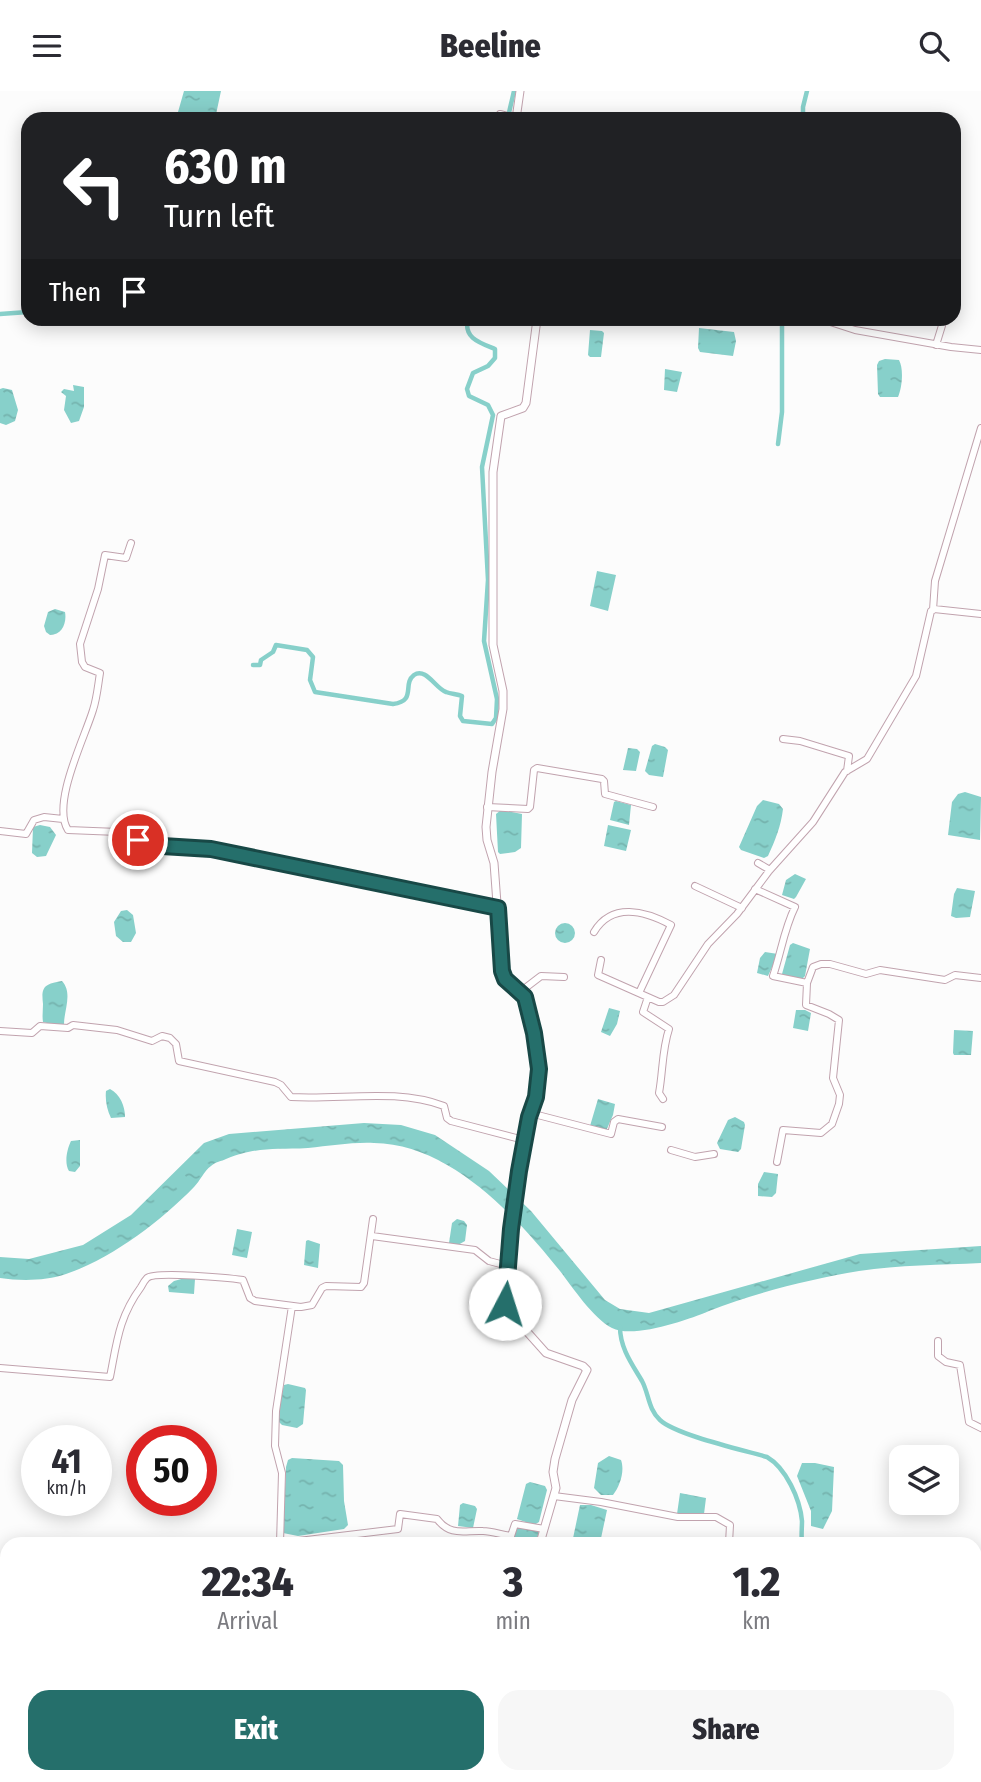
<!DOCTYPE html>
<html lang="en">
<head>
<meta charset="utf-8">
<style>
  body { margin:0; font-family:"Fira Sans Condensed",sans-serif; background:#f7f7f7; color:#2b2b33; height:100vh; display:flex; flex-direction:column; font-size:26px; white-space:nowrap }
  * { box-sizing:border-box; margin:0 }
  p { font-size:23px; color:#7c7c81 }
  .icon { flex:none; width:38px; height:38px; fill:none; stroke:currentColor; stroke-width:2; stroke-linecap:round; stroke-linejoin:round }
  .map { position:relative; flex:1; overflow:hidden }
  .sheet { position:absolute; left:0px; top:1446px; width:982px; height:247px; display:flex; flex-direction:column; background:#fff; border-radius:21px 21px 0 0; box-shadow:0 4px 18px #0003 }
  .sheet>* { flex:none }
  .top-card { position:absolute; left:21px; top:21px; width:940px; height:214px; border-radius:21px; box-shadow:0 4px 18px #0003; background:#202124; color:#fff; overflow:hidden }
  .tools { position:absolute; left:889px; top:1354px; display:grid; gap:14px }
  .tools a { display:grid; place-items:center; width:70px; height:70px; border-radius:14px; background:#fff; box-shadow:0 4px 18px #0003; font-size:35px }
  .speed { position:absolute; left:21px; top:1334px; display:flex; gap:14px; font-size:35px; font-weight:700; text-align:center }
  .speed>* { display:grid; place-content:center; width:91px; height:91px; border-radius:50%; background:#fff; box-shadow:0 4px 18px #0003; line-height:1 }
  .speed small { font-size:18px; font-weight:400 }
  .speed .limit { border:10px solid #d22; background:#fff; color:#111 }
  .pin { position:absolute; display:grid; place-items:center; width:60px; height:60px; color:#fff; margin:-30px; border:4px solid #fff; border-radius:50%; box-shadow:0 2px 7px #0007 }
  .me { position:absolute; width:77px; margin:-38px; rotate:5deg; stroke-linejoin:round; filter:drop-shadow(0 0 5px #0008) }
  .turn { display:flex; align-items:center; gap:24px; height:147px; padding:0 28px; font-size:32px }
  .turn .icon { width:91px; height:91px; stroke-width:2.5 }
  .turn b { display:block; font-size:49px; line-height:60px }
  .then { display:flex; align-items:center; height:66px; padding:0 28px; background:#0003; gap:14px; font-size:26px }
  .eta { display:flex; justify-content:space-evenly; align-items:center; height:119px; text-align:center }
  .eta b { font-size:42px; font-weight:800; line-height:49px }
  .cta { display:flex; gap:14px; margin-top:auto; padding:14px 28px }
  .cta a { flex:1; height:80px; border-radius:21px; background:#256f6b; color:#fff; font-size:28px; font-weight:800; line-height:80px; text-align:center }
  .cta a+a { background:#f7f7f7; color:#2b2b33 }
  header { display:flex; justify-content:space-between; align-items:center; height:91px; padding:0 28px; background:#fff; font-size:32px; font-weight:800 }
  .map>svg:first-child { display:block }
  .water { fill:url(#water-ripples) }
  .lines { fill:none; stroke-linecap:round; stroke-linejoin:round }
  .canal { stroke:#87d0ca; stroke-width:4.5 }
  .minor-casing { stroke:#c1a3ae; stroke-width:8 }
  .major-casing { stroke:#c1a3ae; stroke-width:9 }
  .minor { stroke:#fff; stroke-width:6 }
  .major { stroke:#fff; stroke-width:7 }
  .route-casing { stroke:#184846; stroke-width:18 }
  .route { stroke:#256f6b; stroke-width:12 }
</style>
</head>
<body>
<header><svg class="icon" aria-label="menu" viewBox="0 0 24 24"><path d="M4 6h16M4 12h16M4 18h16"/></svg>Beeline<svg class="icon" aria-label="search" viewBox="0 0 24 24"><circle cx="10" cy="10" r="6"/><path d="M15 15l6 6"/></svg></header>
<div class="map">
<svg width="981" height="1691" viewBox="0 0 981 1691">
  <defs>
    <pattern id="water-ripples" width="26" height="14" patternUnits="userSpaceOnUse" patternTransform="scale(1.75)"><rect width="26" height="14" fill="#87d0ca"/><path d="M2 4q2-2 4 0t4 0M15 11q2-2 4 0t4 0" fill="none" stroke="#75b3ae"/></pattern>
  </defs>
  <rect width="100%" height="100%" fill="#fcfcfc"/>
  <path class="water" d="M184,0H221L215,28H176Z
    M699,237L734,241L736,250L733,265L700,261L698,257Z
    M590,239L602,240L604,242L601,266H590L588,264Z
    M885,268L899,269C904,278 902,297 898,306H880L878,303L877,274L879,270Z
    M665,278L682,281L677,301L664,299Z
    M73,294L84,296V316L79,330L71,332L64,319L66,305L61,301L64,298L74,300Z
    M3,297L12,299L18,319L15,330L6,334L0,332V298Z
    M597,480L616,484L608,520L590,515Z
    M55,518L65,521C67,532 62,544 50,544L46,541L44,535L48,521Z
    M655,653L665,656L668,659L663,686L649,684L645,680L652,655Z
    M628,657L637,658L640,661L636,680L623,679Z
    M965,701L981,706L980,749L948,744L952,711L958,703Z
    M763,709L779,713L783,718C781,735 775,750 768,765L764,767L741,759L739,756L757,715Z
    M616,710L631,714L629,734L610,729L614,711Z
    M501,719L522,723L521,757L515,761L500,763L498,761L496,723Z
    M40,734L50,736L56,744L46,765L37,766L32,762L33,736Z
    M608,734L631,739L626,760L604,755Z
    M795,783L806,788L796,806L794,808L782,804L786,789Z
    M957,797L975,800L970,826L956,827L951,825L954,803Z
    M127,819L133,824L136,842L131,851H123L116,845L114,831L121,820Z
    M555 842a10 10 0 1 1 20 0a10 10 0 1 1-20 0Z
    M793,852L810,858L805,885L802,888L783,885L782,883L790,854Z
    M765,861L778,863L768,885L757,882L760,867Z
    M62,890C73,902 64,919 64,933L55,934L43,931C42,925 43,919 43,913C41,896 44,893 62,890Z
    M609,917L620,920L617,933L610,945L601,941Z
    M796,919H805L811,922L808,940L793,937Z
    M954,939L973,940L971,964H954L953,962Z
    M110,998C120,1003 125,1015 125,1026L111,1027C107,1019 105,1009 106,1000Z
    M598,1008L615,1013L613,1024L606,1040L590,1035Z
    M735,1026L744,1031L745,1034L741,1058L738,1061L720,1058L717,1052L728,1029Z
    M364,1032L401,1034L435,1044L489,1080L531,1120L605,1209L620,1218L649,1222L860,1163L981,1155V1172C941,1174 899,1174 859,1180C810,1188 755,1202 709,1220C688,1229 633,1248 612,1237C593,1227 573,1197 560,1180C516,1125 450,1053 374,1052C352,1051 330,1055 308,1057C274,1059 259,1055 226,1068C222,1070 215,1071 211,1075C204,1080 200,1090 194,1096C161,1130 111,1168 66,1183C46,1190 20,1190 0,1187V1166L29,1168L83,1154L131,1124L204,1052L229,1043Z
    M80,1049V1075L75,1081L69,1080C64,1072 67,1058 71,1050Z
    M764,1081L778,1083L776,1102L772,1106L758,1105V1093Z
    M457,1128L464,1130L467,1134L465,1150L458,1154L449,1152L452,1132Z
    M237,1138L252,1141L247,1167L232,1164Z
    M308,1149L320,1153L318,1177L304,1174L306,1150Z
    M489,1185L499,1186L503,1190L497,1212L482,1209L486,1187Z
    M185,1187L195,1188L194,1203L169,1201L168,1195L174,1190Z
    M288,1293L305,1297L306,1299L303,1333L297,1337L282,1334L278,1330L279,1313L284,1294Z
    M609,1365L621,1369C625,1380 620,1395 613,1404H601L594,1397L598,1372Z
    M292,1367L339,1370L343,1374L344,1410L348,1434L344,1438L298,1445L283,1442L286,1376L288,1369Z
    M802,1372H815L834,1376L832,1420L823,1438L811,1435V1420L797,1385Z
    M530,1391L545,1395L547,1399L539,1431L534,1434L517,1428L526,1393Z
    M680,1402L706,1407L704,1423H677Z
    M463,1412L475,1415L477,1418L473,1437L458,1435L460,1414Z
    M580,1414H591L607,1419L600,1452H572Z
    M519,1436L539,1440L536,1452H517L514,1444L516,1437Z"/>
  <g class="lines">
    <path class="canal" d="M508,26L514,0
      M803,28V16L807,0
      M0,223L28,221
      M778,353L782,321V228
      M253,574H260L261,569L273,561L276,554L307,559L313,566L310,589L315,601L393,613C417,610 402,593 414,584C426,576 436,598 446,601C451,603 457,603 462,605L460,625L463,630L492,633L496,627L497,608L484,550L488,489L482,376L493,324L488,314L469,305L467,298L473,282L488,275L495,267V258C480,252 463,247 468,228
      M620,1236C620,1257 632,1273 642,1290C649,1303 648,1318 660,1329C676,1344 743,1359 767,1366C786,1377 800,1408 802,1430C802,1437 801,1445 802,1452
      M957,1691L959,1685"/>
    <g class="minor-casing">
      <path id="minor" d="M500,23L516,27
        M821,228L855,239L951,256L981,259
        M936,254L944,228
        M131,452L126,467L105,464L98,498L80,553L82,571L85,576L100,582C98,594 97,607 93,619C85,646 51,713 68,739L118,741L130,750L138,749L146,754L211,758L497,817
        M933,519L935,490L981,337
        M783,648L800,650L849,665L847,680
        M487,716L528,718L530,716L534,679L537,677L602,688L604,690L605,703L653,716
        M0,740L26,743L34,729L44,726L63,728
        M758,772L770,779
        M695,795L742,817
        M755,798L795,816C784,838 781,862 773,885L807,892L806,914L829,923L839,929L833,987L840,1004L839,1013L832,1033L821,1042L783,1039L777,1071
        M594,841C612,811 645,820 671,834L639,902
        M601,869L598,884L659,911H663L674,904L708,853L737,823L769,780L813,731L845,681L867,668L916,585L931,520L934,518L981,523
        M807,892L813,876L821,873H830L866,883L880,879L945,889L955,884L981,887
        M520,901L541,885L564,886
        M648,906L643,921L669,938C662,959 663,980 659,1002L663,1008
        M0,940L32,942L40,935L68,937L73,934L117,939L152,950L162,945L170,947L176,953L179,970L275,991L281,994L291,1006C342,1009 396,997 444,1015L447,1027L451,1030L524,1049
        M530,1022L611,1043L614,1031L618,1028L662,1036
        M671,1059L695,1066L714,1063
        M372,1145L475,1159L489,1170L508,1175
        M481,1232L508,1238
        M938,1250V1265L946,1271L960,1274L969,1331L981,1337
        M0,1277L110,1286C117,1250 119,1226 141,1196C142,1194 146,1188 147,1187C155,1180 230,1187 243,1189L250,1207L255,1210L301,1216L312,1214L322,1197L326,1195L361,1196L364,1192L373,1128
        M554,1405L601,1411L678,1426H716L730,1434L729,1452
        M280,1452L282,1382L275,1355L276,1320L292,1215
        M282,1452L398,1438L400,1423L437,1428C451,1446 464,1439 483,1440C492,1440 502,1444 511,1445L515,1433L544,1438
        M0,1606H7
        M975,1637H981
        M40,1685V1691
        M825,1685L829,1691
        M386,1691L387,1685
        M685,1691L720,1685"/>
    </g>
    <g class="major-casing">
      <path id="major" d="M516,28L520,0
        M537,228L526,312L523,317L501,325L493,381V554L503,600V618L492,681L486,736L487,749L494,772L502,880L505,888L525,907L534,942L539,978L536,1006L525,1044L511,1138L505,1216L546,1262L583,1275L587,1279L572,1309L555,1368L553,1381L556,1397L540,1452
        M572,1685L573,1691"/>
    </g>
    <use href="#minor" class="minor"/>
    <use href="#major" class="major"/>
  </g>
  <g class="lines">
    <g class="route-casing">
      <path id="route" d="M138,749L146,754L211,758L498,817L502,880L505,888L525,906L534,942L539,978L536,1006L529,1026L519,1080L511,1138L505,1213"/>
    </g>
    <use href="#route" class="route"/>
  </g>
</svg>
<div class="tools">
<a><svg class="icon" aria-label="layers" viewBox="0 0 24 24"><path d="M12 4l9 5-9 5-9-5zM3 14l9 5 9-5"/></svg></a>
</div>
<div class="speed"><div>41<small>km/h</small></div><div class="limit">50</div></div>
<div class="pin" style="left:138px;top:749px;background:#d93025"><svg class="icon" aria-label="arrive" viewBox="0 0 24 24"><path d="M6 21V4h12l-3 4 3 4H6"/></svg></div>
<svg class="me" style="left:505px;top:1213px" viewBox="-20 -20 40 40"><circle r="19" fill="#fff"/><path d="M0-13L10 11 0 6-10 11z" fill="#256f6b"/></svg>
<div class="top-card">
<div class="turn"><svg class="icon" aria-label="left" viewBox="0 0 24 24"><path d="M17 20v-9H6M10 6l-5 5 5 5"/></svg><div><b>630 m</b>Turn left</div></div>
<div class="then">Then<svg class="icon" aria-label="arrive" viewBox="0 0 24 24"><path d="M6 21V4h12l-3 4 3 4H6"/></svg></div>
</div>
<section class="sheet">
<div class="eta">
<div><b>22:34</b><p>Arrival</p></div>
<div><b>3</b><p>min</p></div>
<div><b>1.2</b><p>km</p></div>
</div>
<div class="cta"><a>Exit</a><a>Share</a></div>
</section>
</div>
</body>
</html>
